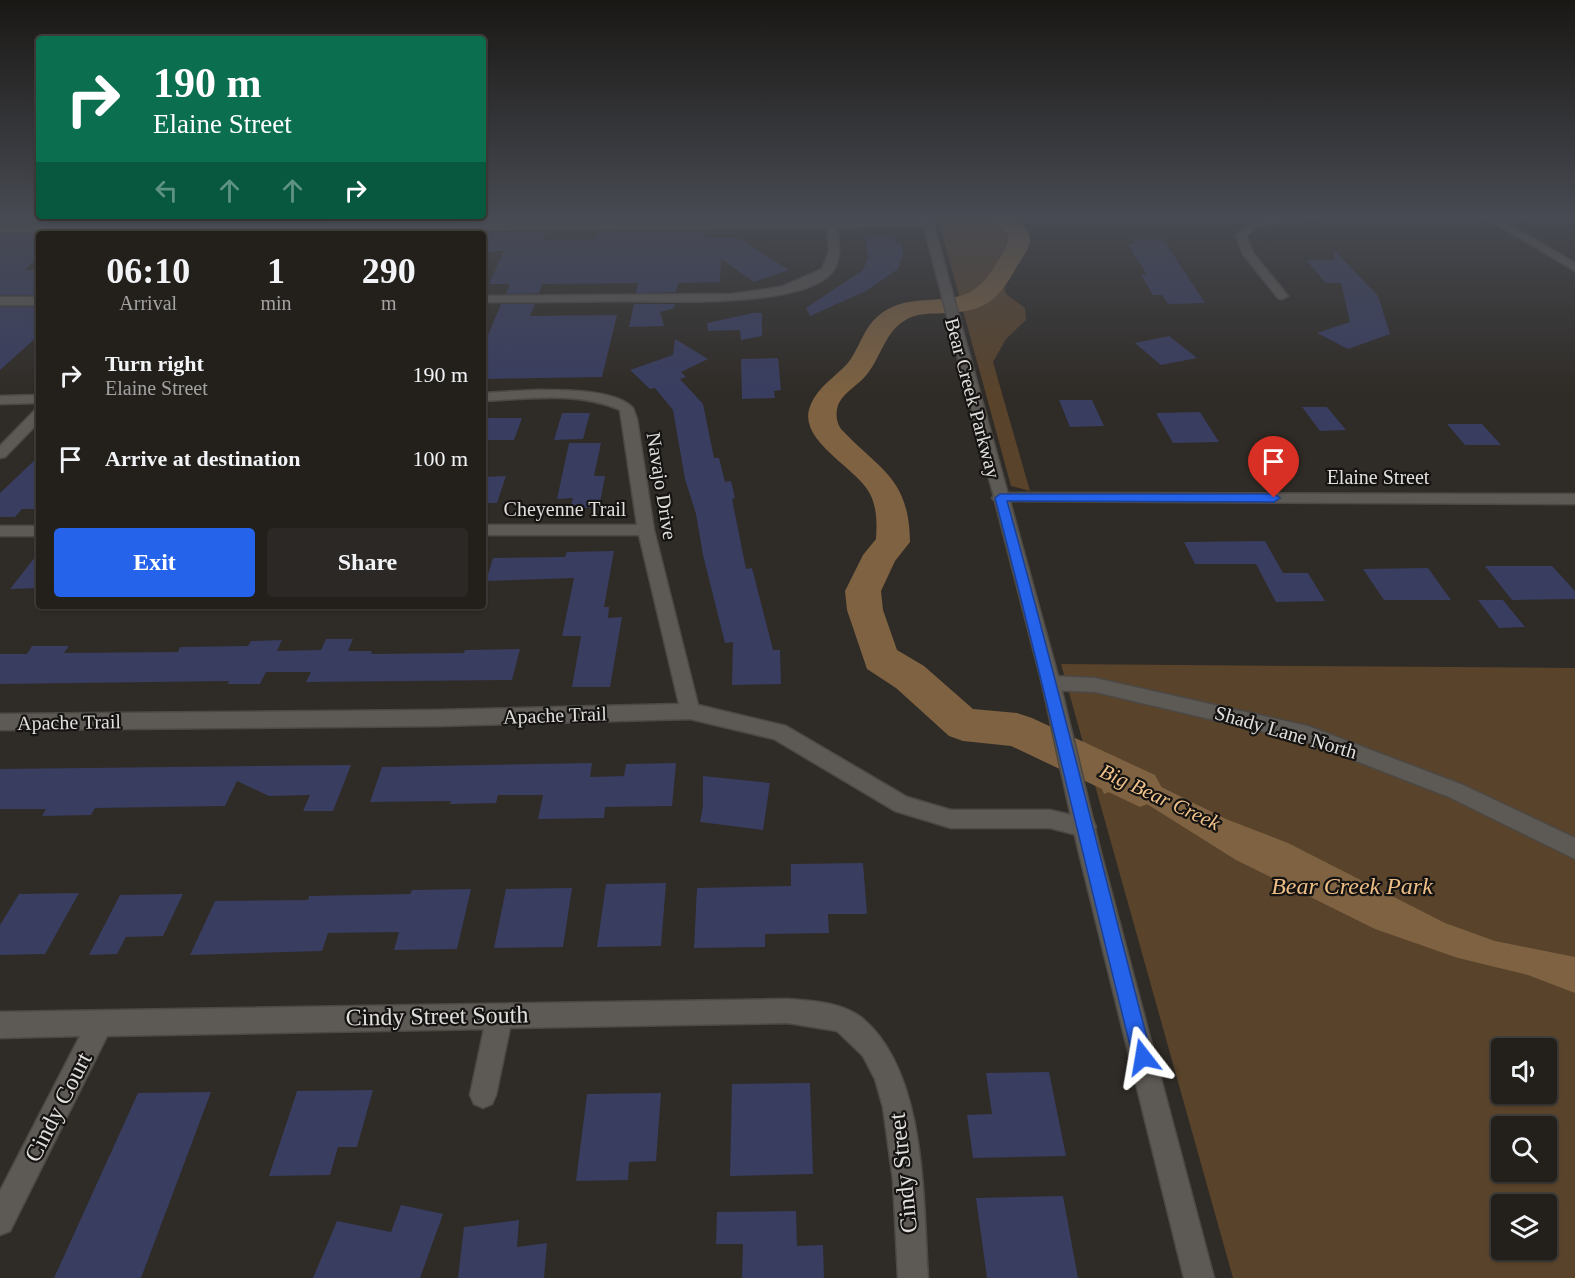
<!DOCTYPE html>
<html lang="en">
<head>
<meta charset="utf-8">
<style>
  body { margin:0; font-family:Georgia,serif; background:#2b2825; color:#f1f3f6; height:100vh; display:flex; flex-direction:column; font-size:22px; white-space:nowrap }
  * { box-sizing:border-box; margin:0 }
  p { font-size:20px; color:#a3a3a3 }
  .icon { flex:none; width:33px; height:33px; fill:none; stroke:currentColor; stroke-width:2; stroke-linecap:round; stroke-linejoin:round }
  .map { position:relative; flex:1; overflow:hidden }
  .sheet { position:absolute; left:36px; top:231px; width:450px; height:378px; display:flex; flex-direction:column; background:#23201c; border-radius:6px; box-shadow:0 2px 4px #0004,0 0 0 2px #403e3b }
  .sheet>* { flex:none }
  .banner { position:absolute; left:36px; top:36px; width:450px; height:183px; border-radius:6px; box-shadow:0 2px 4px #0004,0 0 0 2px #403e3b; background:#0b6e4f; color:#fff; overflow:hidden }
  .tools { position:absolute; left:1491px; top:1038px; display:grid; gap:12px }
  .tools a { display:grid; place-items:center; width:66px; height:66px; border-radius:6px; background:#23201c; box-shadow:0 2px 4px #0004,0 0 0 2px #403e3b; font-size:30px }
  .pin { position:absolute; display:grid; place-items:center; width:51px; height:51px; color:#fff; margin:-62px -26px; border-radius:50% 50% 50% 0; rotate:-45deg; box-shadow:0 0 6px #0007 }
  .pin .icon { rotate:45deg }
  .me { position:absolute; width:66px; margin:-33px; rotate:346deg; stroke-linejoin:round; filter:drop-shadow(0 0 4px #0008) }
  .turn { display:flex; align-items:center; gap:21px; height:126px; padding:0 18px; font-size:27px }
  .turn .icon { width:78px; height:78px; stroke-width:2.5 }
  .turn b { display:block; font-size:42px; line-height:51px }
  .lanes { display:flex; align-items:center; height:57px; padding:0 18px; background:#0003; justify-content:center; gap:30px; direction:ltr }
  .lanes .off { opacity:.35 }
  .eta { display:flex; justify-content:space-evenly; align-items:center; height:102px; text-align:center }
  .eta b { font-size:36px; font-weight:700; line-height:42px }
  .cta { display:flex; gap:12px; margin-top:auto; padding:12px 18px }
  .cta a { flex:1; height:69px; border-radius:6px; background:#2563eb; color:#fff; font-size:24px; font-weight:700; line-height:69px; text-align:center }
  .cta a+a { background:#2b2825; color:#f1f3f6 }
  ul { padding:0; list-style:none }
  li { display:flex; align-items:center; gap:18px; height:84px; padding:0 18px }
  li div { flex:1 }
  li b { display:block; font-size:22px }
  li em { font-style:normal }
  .map>svg:first-child { display:block }
  .green { fill:#59432b; fill-rule:evenodd }
  .water { fill:#7e6241 }
  .lines { fill:none; stroke-linecap:round; stroke-linejoin:round }
  .river { fill:#7e6241; fill-rule:evenodd }
  .building { fill:#393d60 }
  .pedestrian-casing { stroke:#4c4844; stroke-width:3 }
  .minor-casing { stroke:#4c4844; stroke-width:3 }
  .secondary-casing { stroke:#4c4844; stroke-width:3 }
  .pedestrian { fill:#5d5954; fill-rule:evenodd }
  .minor { fill:#5d5954; fill-rule:evenodd }
  .secondary { fill:#5d5954; fill-rule:evenodd }
  .route { fill:#2563eb; stroke:#184099; stroke-width:1.5 }
  .labels { text-anchor:middle; dominant-baseline:central; stroke-width:4.5; stroke-linejoin:round; paint-order:stroke }
  .street-label { font-size:20px; fill:#e1dedc; stroke:#151412 }
  .water-label { font-size:21px; font-style:italic; fill:#f2c28b; stroke:#151412 }
  .near-park-label { font-size:24px; font-style:italic; fill:#edbd86; stroke:#151412 }
  .near-street-label { font-size:24px; fill:#e1dedc; stroke:#151412 }
</style>
</head>
<body>
<div class="map">
<svg width="1575" height="1278" viewBox="0 0 1575 1278">
  <rect width="100%" height="100%" fill="#2f2b26"/>
  <path class="green" d="M937,215H1003L1004,223L1018,231V248L1002,279L1006,294L1025,308L1026,320L1006,339L993,362L1030,491L1011,486Z
    M1061,664L1575,668V1278H1233ZM1502,1048H1546V1094H1502ZM1502,1126H1546V1172H1502ZM1502,1204H1546V1250H1502Z"/>
  <path class="water" d="M1083,741L1113,763L1226,819L1288,843L1445,923L1495,941L1575,957V993L1528,975L1458,958L1375,929L1236,860L1131,794L1114,790L1104,794Z"/>
  <g class="lines">
    <path class="river" d="M993,215H1013L1014,219C1025,226 1034,233 1028,248C1025,255 1020,261 1016,268C999,299 986,311 948,313C933,314 917,312 904,321C885,333 881,356 868,373C860,384 845,391 839,403C835,412 836,422 841,429C881,471 909,478 910,542L895,561L881,591L883,610L897,650L924,666L973,709L1017,713L1032,718L1155,775L1162,788L1155,801L1140,807L1011,746L963,741L949,736L896,688L867,669L847,610L845,591L863,555L876,539C877,524 877,507 870,494C857,467 794,440 811,404C818,387 835,377 847,364C858,351 862,333 873,321C912,280 961,322 993,269C998,260 1005,252 1008,241V234L992,222Z"/>
  </g>
  <path class="building" d="M483,215H553L550,221H483Z
    M605,215H705V220H603Z
    M0,216H55L45,224H0Z
    M600,231H705V238H738L789,270L754,282L721,259L720,282L678,283L676,292L636,293L638,283L542,284L539,293L506,294L510,284H489L504,251L483,252V232H546L543,240L597,239Z
    M0,234H39V257L24,270H39V295H0Z
    M865,237H894L895,243H901L903,254L898,269L866,291L810,316L806,308L863,270L868,257Z
    M1134,239H1163L1205,303L1168,304L1162,295H1153L1141,275H1147L1128,244H1136Z
    M1333,249L1378,296L1390,334L1348,349L1317,333L1350,322L1341,283H1326L1306,260H1335Z
    M501,304H535L530,316L617,315L602,377L483,379V347Z
    M634,304H675L674,308L660,312L664,326L629,327Z
    M0,307H39V335L0,370Z
    M753,313H762V336L741,340L740,330L708,331L707,323Z
    M1169,336L1197,358L1161,365L1135,343Z
    M675,339L708,359L681,372L686,377L680,379L703,404L714,458H719L725,482L731,481L735,498L732,499L746,569L752,568L773,650H780L781,684L732,685L733,642L725,643L703,555L696,514L685,479L673,410L655,388L650,389L630,370L673,355Z
    M778,358L781,390L774,391L775,398L742,399L741,359Z
    M1059,400H1092L1104,426L1070,427Z
    M1302,407H1327L1346,430L1320,431Z
    M1200,412L1219,442L1173,443L1156,413Z
    M562,413H590L583,439L554,440Z
    M486,418H522L514,440H483Z
    M1447,424H1482L1501,445H1465Z
    M569,443H601L594,476H605L599,508H570L573,498L557,499Z
    M39,456V509H22L15,517H0V493Z
    M506,476L497,503H483V477Z
    M1265,541L1283,573H1308L1325,601L1276,602L1256,564H1195L1184,542Z
    M614,551L604,607H609L608,618L622,617L610,687H572L581,636H562L574,578L486,581L493,558L565,557L567,552Z
    M39,552V588L10,589Z
    M1485,566H1552L1575,591V599L1512,600Z
    M1428,568L1451,600H1384L1363,569Z
    M1478,600H1503L1525,627L1499,628Z
    M326,639H353L348,651H372L371,654L464,653L465,650L520,649L512,680L306,682L311,672H266L260,684H228L229,681L0,684V654H27L32,646H69L64,653L178,652L180,647L248,646L251,641L282,640L277,651L321,650Z
    M592,763L590,777L624,776L626,764L676,763L672,806L605,807L604,818L538,819L543,795H498L496,803L450,804L451,801L370,802L382,767Z
    M351,765L333,811H303L310,795L269,796L237,781L225,806L95,808L91,815L42,816L46,809H0V769Z
    M703,776L770,783L763,830L700,822L703,806Z
    M863,863L867,914H828L829,933L765,934V947L694,948L697,888L791,886V864Z
    M666,883L661,946L597,947L606,884Z
    M572,888L563,947L494,948L506,889Z
    M471,889L457,949L394,950L399,932L328,933L322,951L190,955L215,901L308,900L309,896L410,894L412,890Z
    M79,893L45,954L0,955V925L19,894Z
    M183,894L163,936L126,937L117,954L89,955L120,895Z
    M1049,1072L1066,1156L973,1158L967,1115L992,1114L986,1073Z
    M810,1083L813,1174L730,1176L732,1084Z
    M373,1090L357,1147H338L330,1175L269,1176L297,1091Z
    M211,1092L141,1278H54L138,1093Z
    M661,1093L656,1161L629,1162L628,1180L576,1181L587,1094Z
    M1063,1196L1078,1278H987L976,1198Z
    M401,1205L443,1214L420,1278H313L337,1221L391,1232Z
    M796,1211L797,1246L823,1245L824,1278H742L743,1244H716L717,1212Z
    M519,1220L517,1247L547,1243L544,1278H458L464,1227Z"/>
  <g class="lines">
    <g class="pedestrian-casing">
      <path id="pedestrian" d="M1051,676L1095,678L1308,726L1463,785L1575,838V859L1449,797L1307,742L1095,692L1051,690L1044,688L1042,683L1044,678Z"/>
    </g>
    <g class="minor-casing">
      <path id="minor" d="M1298,215H1325L1320,218L1258,226L1246,236L1253,253L1288,296L1282,299L1278,298L1243,254L1236,236C1251,216 1275,218 1298,215Z
        M1481,215H1493L1575,263V271Z
        M928,221L932,222V226L837,228C839,242 842,260 832,272C803,309 657,301 612,301C569,302 526,302 483,302V296L732,294L781,287L822,269L829,252L827,228L0,232V226Z
        M0,297H39V305H0Z
        M537,390C562,390 615,389 633,408L637,419L654,530L698,705L786,726L907,797L951,810H1050L1093,820L1096,827L1093,834L1085,837L1050,828H951L895,811L774,739L690,719L438,726L0,730V714L438,710L679,704L639,535H483V525H637L620,410C577,391 528,399 483,401V393Z
        M39,395V403L0,404V396Z
        M39,410V422L5,457L0,458V446L34,411Z
        M1000,493L1575,494V504L995,501L992,498L995,495Z
        M0,526H39V536H0Z
        M788,999C812,1001 842,1002 862,1018C927,1072 923,1201 928,1278H898L893,1180L883,1107L875,1079L863,1056L837,1031L788,1023L510,1028L496,1095L492,1104L483,1108L474,1104L470,1095L484,1029L107,1036L10,1231L0,1235V1191L80,1036L0,1038V1012Z"/>
    </g>
    <g class="secondary-casing">
      <path id="secondary" d="M921,215H931L1060,683L1100,849L1214,1278H1184L1078,849L1042,683Z"/>
    </g>
    <use href="#pedestrian" class="pedestrian"/>
    <use href="#minor" class="minor"/>
    <use href="#secondary" class="secondary"/>
  </g>
  <linearGradient id="sky" x2="0" y2="1"><stop stop-color="#1a1815"/><stop offset="0.55" stop-color="#474a52"/><stop offset="1" stop-color="#474a52" stop-opacity="0"/></linearGradient>
  <rect width="1575" height="394" fill="url(#sky)"/>
  <path class="route" d="M1000,494H1274L1280,498L1274,502L1007,501C1059,686 1103,872 1152,1057L1150,1064L1143,1067L1136,1064L1133,1057C1086,871 1044,683 995,498Z"/>
  <g class="labels">
    <g class="street-label">
      <text transform="translate(973 398) rotate(75)">Bear Creek Parkway</text>
      <text x="1378" y="477">Elaine Street</text>
      <text transform="translate(662 486) rotate(81)">Navajo Drive</text>
      <text x="565" y="509">Cheyenne Trail</text>
      <text transform="translate(555 715) rotate(-2)">Apache Trail</text>
      <text transform="translate(69 722) rotate(-1)">Apache Trail</text>
      <text transform="translate(1286 732) rotate(16)">Shady Lane North</text>
    </g>
    <g class="water-label">
      <text transform="translate(1160 797) rotate(25)">Big Bear Creek</text>
    </g>
    <g class="near-park-label">
      <text x="1352" y="886">Bear Creek Park</text>
    </g>
    <g class="near-street-label">
      <text transform="translate(437 1016) rotate(-1)">Cindy Street South</text>
      <text transform="translate(58 1107) rotate(-63)">Cindy Court</text>
      <text transform="translate(903 1173) rotate(-96)">Cindy Street</text>
    </g>
  </g>
</svg>
<div class="tools">
<a><svg class="icon" aria-label="sound" viewBox="0 0 24 24"><path d="M4 9h4l5-4v14l-5-4H4zM17 9q2 3 0 6"/></svg></a>
<a><svg class="icon" aria-label="search" viewBox="0 0 24 24"><circle cx="10" cy="10" r="6"/><path d="M15 15l6 6"/></svg></a>
<a><svg class="icon" aria-label="layers" viewBox="0 0 24 24"><path d="M12 4l9 5-9 5-9-5zM3 14l9 5 9-5"/></svg></a>
</div>
<div class="pin" style="left:1274px;top:498px;background:#d93025"><svg class="icon" aria-label="arrive" viewBox="0 0 24 24"><path d="M6 21V4h12l-3 4 3 4H6"/></svg></div>
<svg class="me" style="left:1143px;top:1057px" viewBox="-20 -20 40 40"><path d="M0-17L14 15 0 8-14 15z" fill="#2563eb" stroke="#fff" stroke-width="4"/></svg>
<div class="banner">
<div class="turn"><svg class="icon" aria-label="right" viewBox="0 0 24 24"><path d="M7 20v-9h11M14 6l5 5-5 5"/></svg><div><b>190 m</b>Elaine Street</div></div>
<div class="lanes"><svg class="icon off" aria-label="left" viewBox="0 0 24 24"><path d="M17 20v-9H6M10 6l-5 5 5 5"/></svg><svg class="icon off" aria-label="ahead" viewBox="0 0 24 24"><path d="M12 20V5M6 11l6-6 6 6"/></svg><svg class="icon off" aria-label="ahead" viewBox="0 0 24 24"><path d="M12 20V5M6 11l6-6 6 6"/></svg><svg class="icon" aria-label="right" viewBox="0 0 24 24"><path d="M7 20v-9h11M14 6l5 5-5 5"/></svg></div>
</div>
<section class="sheet">
<div class="eta">
<div><b>06:10</b><p>Arrival</p></div>
<div><b>1</b><p>min</p></div>
<div><b>290</b><p>m</p></div>
</div>
<ul>
<li><svg class="icon" aria-label="right" viewBox="0 0 24 24"><path d="M7 20v-9h11M14 6l5 5-5 5"/></svg><div><b>Turn right</b><p>Elaine Street</p></div><em>190 m</em></li>
<li><svg class="icon" aria-label="arrive" viewBox="0 0 24 24"><path d="M6 21V4h12l-3 4 3 4H6"/></svg><div><b>Arrive at destination</b></div><em>100 m</em></li>
</ul>
<div class="cta"><a>Exit</a><a>Share</a></div>
</section>
</div>
</body>
</html>
